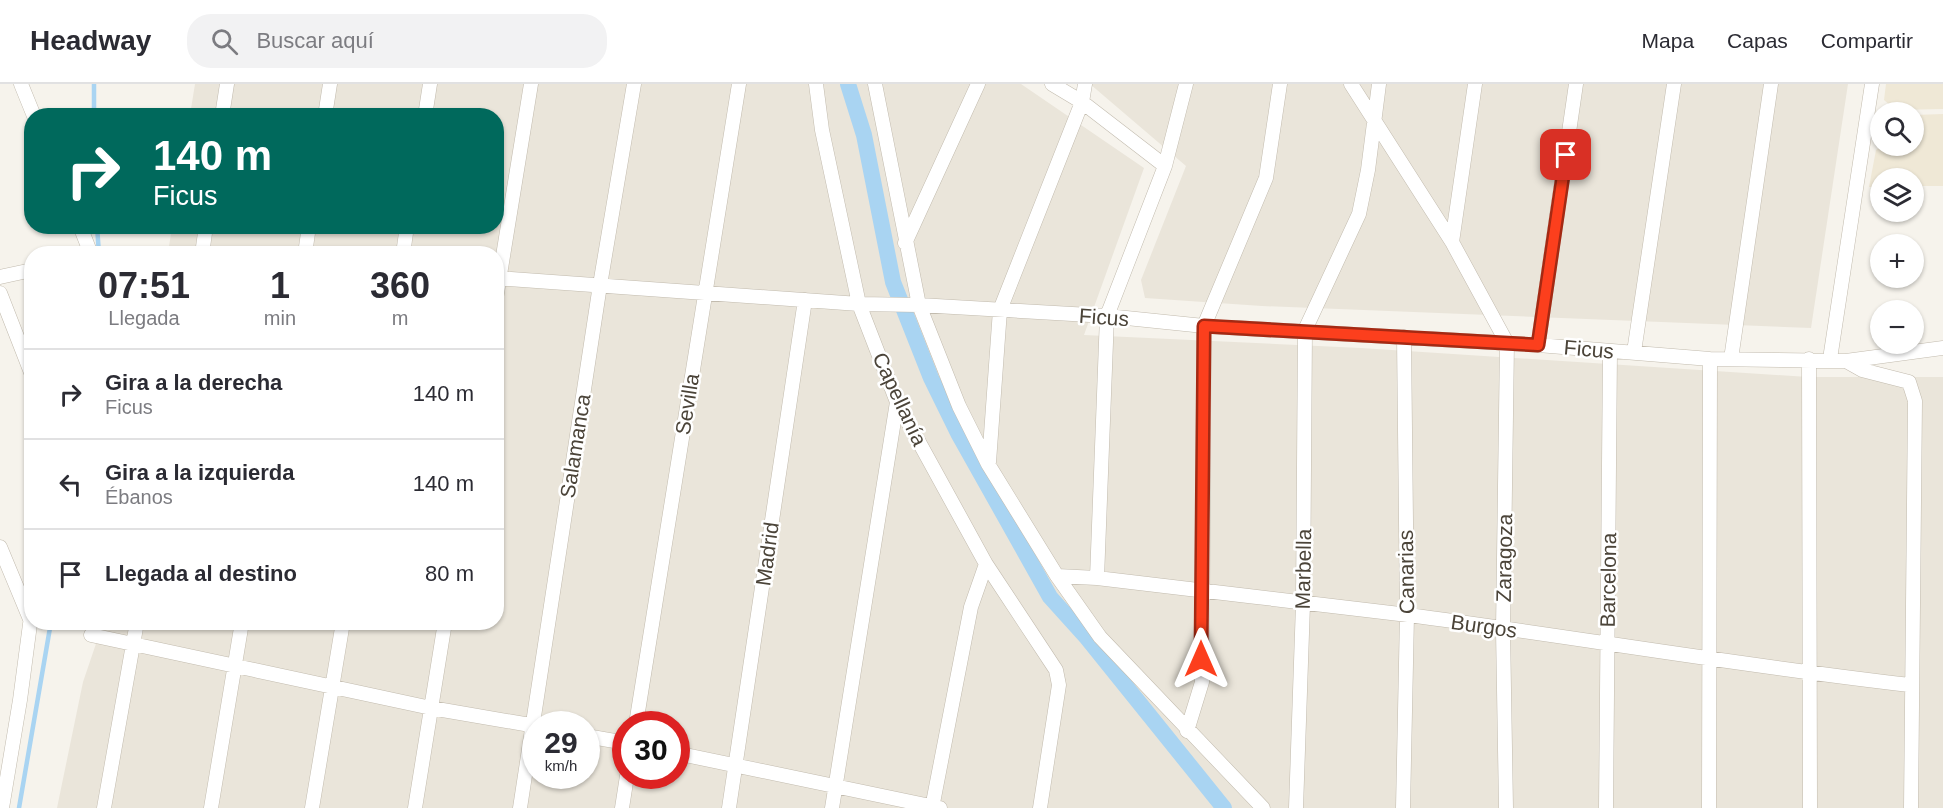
<!DOCTYPE html>
<html lang="es">
<head>
<meta charset="utf-8">
<style>
  body { margin:0; font-family:Arial,sans-serif; background:#f2f2f3; color:#2b2b33; height:100vh; display:flex; flex-direction:column; font-size:22px; white-space:nowrap }
  * { box-sizing:border-box; margin:0 }
  p { font-size:20px; color:#7c7c81 }
  .icon { flex:none; width:33px; height:33px; fill:none; stroke:currentColor; stroke-width:2; stroke-linecap:round; stroke-linejoin:round }
  .map { position:relative; flex:1; overflow:hidden }
  .details { position:absolute; left:24px; top:162px; width:480px; height:384px; display:flex; flex-direction:column; background:#fff; border-radius:24px; box-shadow:0 2px 4px #0004 }
  .details>* { flex:none }
  .hud { position:absolute; left:24px; top:24px; width:480px; height:126px; border-radius:24px; box-shadow:0 2px 4px #0004; background:#00695c; color:#fff; overflow:hidden }
  .fabs { position:absolute; left:1870px; top:18px; display:grid; gap:12px }
  .fabs a { display:grid; place-items:center; width:54px; height:54px; border-radius:50%; background:#fff; box-shadow:0 2px 4px #0004; font-size:30px }
  .speed { position:absolute; left:522px; top:627px; display:flex; gap:12px; font-size:30px; font-weight:700; text-align:center }
  .speed>* { display:grid; place-content:center; width:78px; height:78px; border-radius:50%; background:#fff; box-shadow:0 2px 4px #0004; line-height:1 }
  .speed small { font-size:15px; font-weight:400 }
  .speed .limit { border:9px solid #d22; background:#fff; color:#111 }
  .pin { position:absolute; display:grid; place-items:center; width:51px; height:51px; color:#fff; margin:-26px; border-radius:12px; box-shadow:0 3px 9px #0006 }
  .me { position:absolute; width:66px; margin:-33px; rotate:0deg; stroke-linejoin:round; filter:drop-shadow(0 0 4px #0008) }
  .turn { display:flex; align-items:center; gap:21px; height:126px; padding:0 30px; font-size:27px }
  .turn .icon { width:78px; height:78px; stroke-width:2.5 }
  .turn b { display:block; font-size:42px; line-height:51px }
  .eta { display:flex; justify-content:space-evenly; align-items:center; height:102px; text-align:center }
  .eta b { font-size:36px; font-weight:600; line-height:42px }
  ul { padding:0; list-style:none }
  li { display:flex; align-items:center; gap:18px; height:90px; padding:0 30px; border-top:2px solid #e1e1e2 }
  li div { flex:1 }
  li b { display:block; font-size:22px }
  li em { font-style:normal }
  header { display:flex; align-items:center; gap:36px; box-sizing:border-box; height:84px; padding:0 30px; background:#fff; border-bottom:2px solid #e1e1e2 }
  header strong { font-size:28px }
  nav { display:flex; gap:33px; margin-inline-start:auto; font-size:21px }
  .search { width:420px; height:54px; background:#f2f2f3; display:flex; align-items:center; gap:15px; box-sizing:border-box; padding:0 21px; border-radius:24px; color:#7c7c81; font-size:22px }
  .map>svg:first-child { display:block }
  .residential { fill:#eae5da; fill-rule:evenodd }
  .education { fill:#efe8d6 }
  .lines { fill:none; stroke-linecap:round; stroke-linejoin:round }
  .stream { stroke:#a9d4f2; stroke-width:4.5 }
  .canal { stroke:#a9d4f2; stroke-width:16 }
  .street-casing { stroke:#c2bbae; stroke-width:15 }
  .street { stroke:#fff; stroke-width:14 }
  .route-casing { stroke:#a42913; stroke-width:15 }
  .route { stroke:#fc3f1d; stroke-width:10 }
  .labels { text-anchor:middle; dominant-baseline:central; stroke-width:5; stroke-linejoin:round; paint-order:stroke }
  .street-label { font-size:21px; fill:#4b4439; stroke:#fff }
</style>
</head>
<body>
<header>
<strong>Headway</strong>
<div class="search"><svg class="icon" aria-label="search" viewBox="0 0 24 24"><circle cx="10" cy="10" r="6"/><path d="M15 15l6 6"/></svg>Buscar aquí</div>
<nav><a>Mapa</a><a>Capas</a><a>Compartir</a></nav>
</header>
<div class="map">
<svg width="1943" height="724" viewBox="0 0 1943 724">
  <rect width="100%" height="100%" fill="#f6f3ec"/>
  <path class="residential" d="M195,0H1021L1144,84L1084,251L1361,264L1808,293H1943V724H57L83,598L103,539L496,538V170L168,169L172,143L496,142V32L190,31ZM536,640H586V692H536ZM626,640H676V692H626Z
    M1090,0H1848L1811,244L1262,222L1145,214L1141,196L1186,82Z"/>
  <path class="education" d="M1886,0H1943V25L1896,26L1884,16Z
    M1943,30V102H1914V94H1881V103H1869L1876,66L1882,62H1914V31Z"/>
  <g class="lines">
    <path class="stream" d="M94,32V0
      M97,142L99,170
      M19,724L51,538"/>
    <path class="canal" d="M848,0L864,51L893,198L931,294L958,349L1050,513L1087,554L1224,724"/>
    <g class="street-casing">
      <path id="street" d="M21,0L34,32
        M816,0L822,46L859,220L897,318L986,480L1056,586L1059,601L1040,724
        M875,0L919,221L959,322L988,380L1057,492L1100,553L1263,724
        M1052,0L1082,18L1165,82
        M1351,0L1452,158L1507,259L1503,546L1506,724
        M222,32L227,0
        M325,32L330,0
        M425,32L430,0
        M80,142L91,170
        M1452,158L1475,0
        M905,159L978,0
        M202,170L206,142
        M305,170L309,142
        M403,170L407,142
        M0,193L32,186
        M496,194L859,220L919,221L1107,232L1204,242L1538,261L1710,275L1846,277L1943,264
        M0,209L32,291
        M496,215L531,0
        M1538,261L1576,0
        M1634,268L1674,0
        M1731,275L1771,0
        M1809,275L1810,724
        M1830,275L1872,0
        M1846,277L1862,286L1909,298L1915,317L1911,724
        M989,378L1000,226L1082,18L1085,0
        M0,463L30,535
        M1057,492L1097,494C1201,507 1304,518 1408,531C1575,553 1742,582 1910,601
        M1097,494L1107,232L1165,82L1186,0
        M91,551L431,624L536,642
        M636,640L739,0
        M1187,647L1202,598L1204,242L1266,94L1280,0
        M586,652L626,659
        M676,669L940,724
        M2,724L20,616L32,525
        M104,724L137,538
        M211,724L242,538
        M312,724L343,538
        M415,724L445,538
        M520,724L600,201L634,0
        M622,724L627,692
        M729,724L805,216
        M832,724L897,318
        M932,724L971,523L986,480
        M1296,724L1303,520L1305,246L1359,130L1368,86L1379,0
        M1403,724L1407,531L1404,253
        M1606,724L1610,267
        M1709,724L1710,275"/>
    </g>
    <use href="#street" class="street"/>
  </g>
  <g class="lines">
    <g class="route-casing">
      <path id="route" d="M1201,575L1204,242L1538,261L1566,71"/>
    </g>
    <use href="#route" class="route"/>
  </g>
  <g class="labels">
    <g class="street-label">
      <text transform="translate(1104 233) rotate(4)">Ficus</text>
      <text transform="translate(1589 265) rotate(5)">Ficus</text>
      <text transform="translate(900 315) rotate(65)">Capellanía</text>
      <text transform="translate(687 320) rotate(-81)">Sevilla</text>
      <text transform="translate(575 362) rotate(-81)">Salamanca</text>
      <text transform="translate(767 470) rotate(-82)">Madrid</text>
      <text transform="translate(1504 474) rotate(-89)">Zaragoza</text>
      <text transform="translate(1303 485) rotate(-89)">Marbella</text>
      <text transform="translate(1406 488) rotate(-91)">Canarias</text>
      <text transform="translate(1608 496) rotate(-89)">Barcelona</text>
      <text transform="translate(1484 542) rotate(8)">Burgos</text>
    </g>
  </g>
</svg>
<div class="fabs">
<a><svg class="icon" aria-label="search" viewBox="0 0 24 24"><circle cx="10" cy="10" r="6"/><path d="M15 15l6 6"/></svg></a>
<a><svg class="icon" aria-label="layers" viewBox="0 0 24 24"><path d="M12 4l9 5-9 5-9-5zM3 14l9 5 9-5"/></svg></a>
<a>+</a>
<a>−</a>
</div>
<div class="speed"><div>29<small>km/h</small></div><div class="limit">30</div></div>
<div class="pin" style="left:1566px;top:71px;background:#d93025"><svg class="icon" aria-label="arrive" viewBox="0 0 24 24"><path d="M6 21V4h12l-3 4 3 4H6"/></svg></div>
<svg class="me" style="left:1201px;top:575px" viewBox="-20 -20 40 40"><path d="M0-17L14 15 0 8-14 15z" fill="#fc3f1d" stroke="#fff" stroke-width="4"/></svg>
<div class="hud">
<div class="turn"><svg class="icon" aria-label="right" viewBox="0 0 24 24"><path d="M7 20v-9h11M14 6l5 5-5 5"/></svg><div><b>140 m</b>Ficus</div></div>
</div>
<section class="details">
<div class="eta">
<div><b>07:51</b><p>Llegada</p></div>
<div><b>1</b><p>min</p></div>
<div><b>360</b><p>m</p></div>
</div>
<ul>
<li><svg class="icon" aria-label="right" viewBox="0 0 24 24"><path d="M7 20v-9h11M14 6l5 5-5 5"/></svg><div><b>Gira a la derecha</b><p>Ficus</p></div><em>140 m</em></li>
<li><svg class="icon" aria-label="left" viewBox="0 0 24 24"><path d="M17 20v-9H6M10 6l-5 5 5 5"/></svg><div><b>Gira a la izquierda</b><p>Ébanos</p></div><em>140 m</em></li>
<li><svg class="icon" aria-label="arrive" viewBox="0 0 24 24"><path d="M6 21V4h12l-3 4 3 4H6"/></svg><div><b>Llegada al destino</b></div><em>80 m</em></li>
</ul>
</section>
</div>
</body>
</html>
